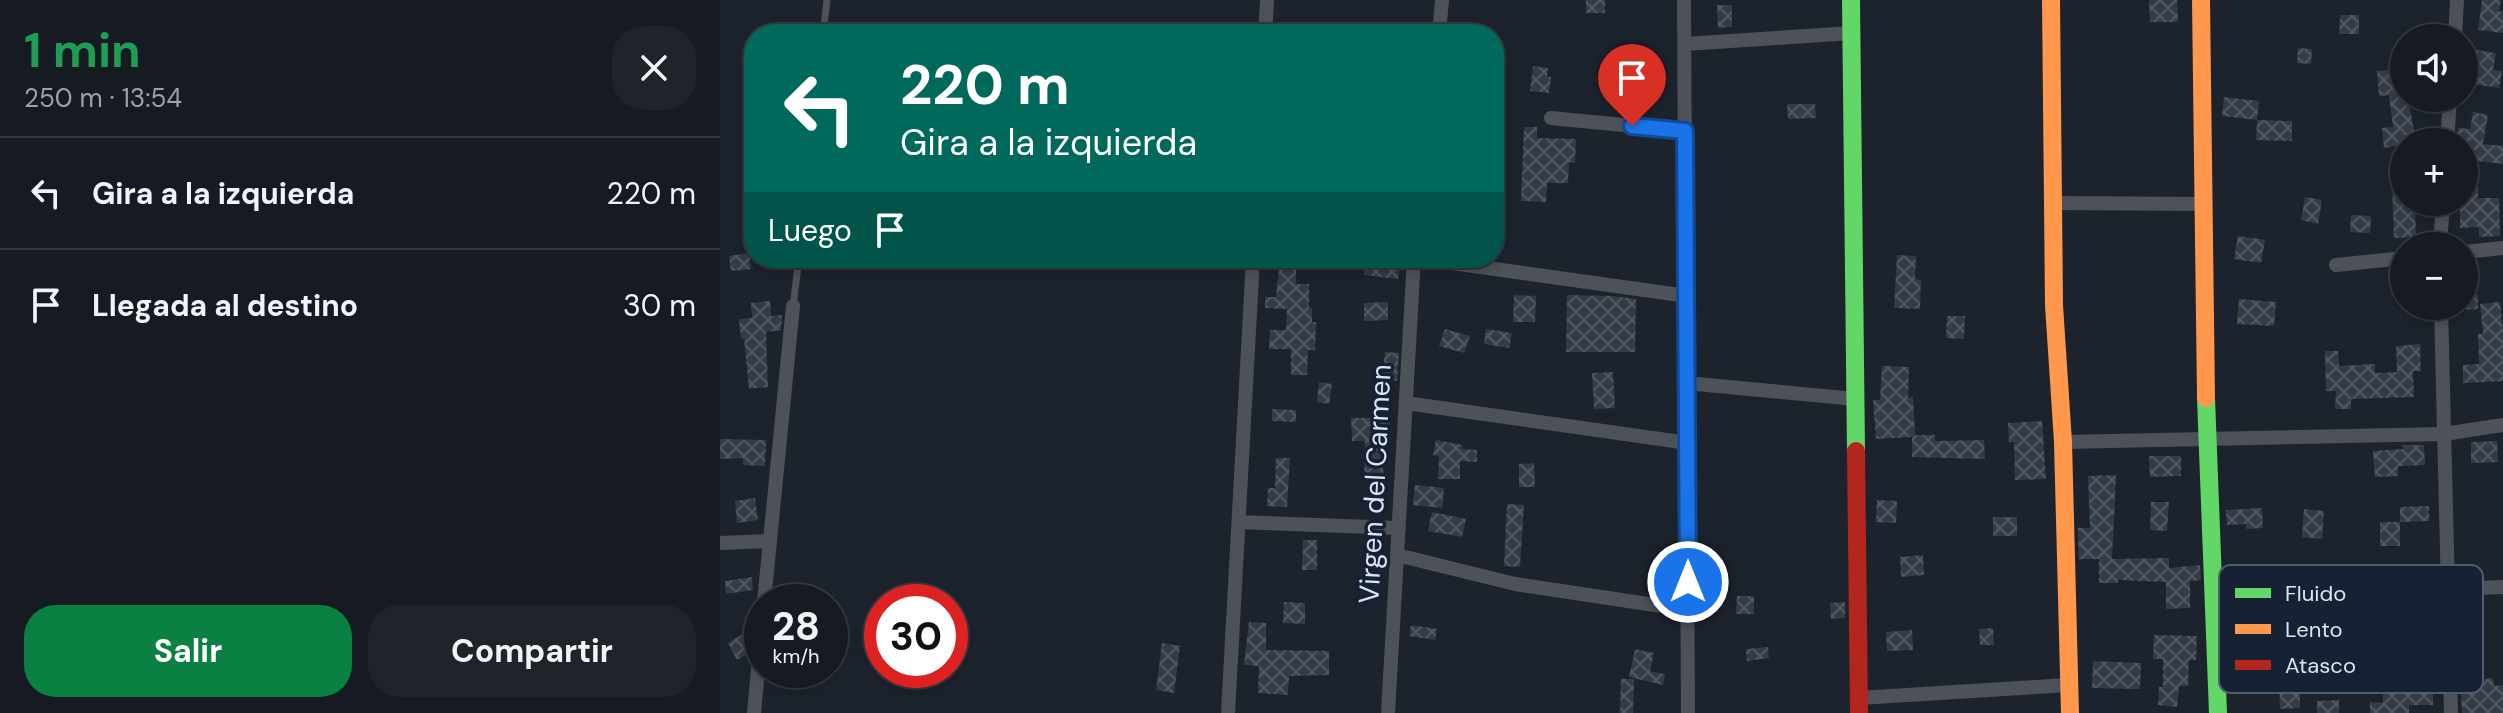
<!DOCTYPE html>
<html lang="es">
<head>
<meta charset="utf-8">
<style>
  body { margin:0; font-family:"DM Sans",sans-serif; background:#1f232a; color:#f1f3f6; height:100vh; display:flex; flex-direction:column; font-size:30px; white-space:nowrap }
  * { box-sizing:border-box; margin:0 }
  p { font-size:26px; color:#9ea1a5 }
  .icon { flex:none; width:44px; height:44px; fill:none; stroke:currentColor; stroke-width:2; stroke-linecap:round; stroke-linejoin:round }
  .map { position:relative; flex:1; overflow:hidden }
  .panel { display:flex; flex-direction:column; background:#161a22; width:720px }
  .panel>* { flex:none }
  .banner { position:absolute; left:24px; top:24px; width:760px; height:244px; border-radius:32px; box-shadow:0 4px 12px #0003,0 0 0 2px #353840; background:#00695c; color:#fff; overflow:hidden }
  .fabs { position:absolute; left:1670px; top:24px; display:grid; gap:16px }
  .fabs a { display:grid; place-items:center; width:88px; height:88px; border-radius:50%; background:#161a22; box-shadow:0 4px 12px #0003,0 0 0 2px #353840; font-size:40px }
  .speed { position:absolute; left:24px; top:584px; display:flex; gap:16px; font-size:40px; font-weight:700; text-align:center }
  .speed>* { display:grid; place-content:center; width:104px; height:104px; border-radius:50%; background:#161a22; box-shadow:0 4px 12px #0003,0 0 0 2px #353840; line-height:1 }
  .speed small { font-size:20px; font-weight:400 }
  .speed .limit { border:12px solid #d22; background:#fff; color:#111 }
  .pin { position:absolute; display:grid; place-items:center; width:68px; height:68px; color:#fff; margin:-82px -34px; border-radius:50% 50% 50% 0; rotate:-45deg; box-shadow:0 0 8px #0007 }
  .pin .icon { rotate:45deg }
  .me { position:absolute; width:88px; margin:-44px; rotate:0deg; stroke-linejoin:round; filter:drop-shadow(0 0 6px #0008) }
  .turn { display:flex; align-items:center; gap:28px; height:168px; padding:0 24px; font-size:36px }
  .turn .icon { width:104px; height:104px; stroke-width:2.5 }
  .turn b { display:block; font-size:56px; line-height:68px }
  .then { display:flex; align-items:center; height:76px; padding:0 24px; background:#0003; gap:16px; font-size:30px }
  .round { display:grid; place-items:center; flex:none; width:84px; height:84px; border-radius:32px; background:#1f232a }
  .headline { display:flex; align-items:center; justify-content:space-between; height:136px; padding:0 24px }
  h1 { font-size:48px; font-weight:700; line-height:60px; color:#1e9e55 }
  .primary-button { display:flex; gap:16px; margin-top:auto; padding:16px 24px }
  .primary-button a { flex:1; height:92px; border-radius:32px; background:#0b8043; color:#fff; font-size:32px; font-weight:700; line-height:92px; text-align:center }
  .primary-button a+a { background:#1f232a; color:#f1f3f6 }
  ul { padding:0; list-style:none }
  li { display:flex; align-items:center; gap:24px; height:112px; padding:0 24px; border-top:2px solid #353840 }
  li div { flex:1 }
  li b { display:block; font-size:30px }
  li em { font-style:normal }
  main { display:flex; flex:1; min-height:0 }
  .map>svg:first-child { display:block }
  .building { fill:url(#building-cross-hatch) }
  .lines { fill:none; stroke-linecap:round; stroke-linejoin:round }
  .lane { stroke:#4d5258; stroke-width:7 }
  .street { stroke:#4d5258; stroke-width:14 }
  .fast { stroke:#63d668; stroke-width:18 }
  .slow { stroke:#ff974d; stroke-width:18 }
  .jam { stroke:#b3261e; stroke-width:18 }
  .route-casing { stroke:#114b97; stroke-width:20 }
  .route { stroke:#1a73e8; stroke-width:14 }
  .labels { text-anchor:middle; dominant-baseline:central; stroke-width:7; stroke-linejoin:round; paint-order:stroke }
  .street-label { font-size:28px; fill:#dce4f1; stroke:#162134 }
  .key { fill:#162134; stroke:#515c6d; stroke-width:2 }
  .key-label { font-size:22px; fill:#dce4f1 }
</style>
</head>
<body>
<main>
<section class="panel">
<div class="headline"><div><h1>1 min</h1><p>250 m · 13:54</p></div><a class="round"><svg class="icon" aria-label="close" viewBox="0 0 24 24"><path d="M6 6l12 12M18 6L6 18"/></svg></a></div>
<ul>
<li><svg class="icon" aria-label="left" viewBox="0 0 24 24"><path d="M17 20v-9H6M10 6l-5 5 5 5"/></svg><div><b>Gira a la izquierda</b></div><em>220 m</em></li>
<li><svg class="icon" aria-label="arrive" viewBox="0 0 24 24"><path d="M6 21V4h12l-3 4 3 4H6"/></svg><div><b>Llegada al destino</b></div><em>30 m</em></li>
</ul>
<div class="primary-button"><a>Salir</a><a>Compartir</a></div>
</section>
<div class="map">
<svg width="1783" height="713" viewBox="0 0 1783 713">
  <defs>
    <pattern id="building-cross-hatch" width="8" height="8" patternUnits="userSpaceOnUse" patternTransform="scale(2)"><rect width="8" height="8" fill="#353c47"/><path d="M0 0l8 8M0 8l8-8" fill="none" stroke="#525862"/></pattern>
  </defs>
  <rect width="100%" height="100%" fill="#1d232d"/>
  <path class="building" d="M866,0H885V13H866Z
    M1429,0H1457L1458,22H1430Z
    M1762,0H1781L1779,11L1783,12V33L1758,30Z
    M997,5H1012V27L998,28Z
    M1620,15H1639V34H1619Z
    M1578,48L1592,49L1591,64L1577,63Z
    M1751,49L1776,53L1773,70L1782,71L1779,88L1752,84L1755,67L1748,66Z
    M813,66L828,68L827,77H831L829,93L810,91Z
    M1680,69L1683,97L1688,98L1696,142H1684V145L1664,148L1662,128L1673,127L1669,95L1659,96L1657,71Z
    M1504,97L1539,101L1537,120L1502,116Z
    M1067,104H1095L1096,118L1068,119Z
    M1753,112L1768,115L1763,144L1783,146V164L1757,161L1755,185H1758V198H1779L1780,236L1759,237V227L1740,228V202H1744L1745,142L1737,141L1738,128L1750,129Z
    M1537,120L1572,121V141L1536,140Z
    M804,127H817V138L856,139L855,163L849,162L848,183H827L826,202L801,201Z
    M1684,185V202H1695L1696,237L1674,238L1672,186Z
    M1585,197L1602,200L1598,224L1581,220Z
    M1631,215L1651,216L1650,233L1630,232Z
    M1518,236L1545,240L1541,263L1514,259Z
    M29,253L31,269L11,271L9,256Z
    M1177,255L1196,256L1195,279L1201,280L1200,309L1174,308Z
    M646,258H670L669,266L680,267L678,279L644,275Z
    M560,261H576V284H589V308H592V322H596L595,350H588L587,375H571V349H549L550,330H566L567,309L545,308V297H556Z
    M794,295L816,296L815,322H793Z
    M847,295L892,296L916,299L915,352H846Z
    M1744,295H1758V309L1744,310Z
    M1519,299L1556,302L1554,326L1517,324Z
    M50,301L51,316L62,315L61,330L46,332L48,387L29,389L24,338L21,339L19,319L32,318L31,303Z
    M668,302V320L644,321V303Z
    M1780,302L1783,332V381L1743,383V365L1759,364L1758,334H1763L1760,304Z
    M1227,316H1245L1244,339L1226,338Z
    M725,329L750,336L744,353L719,346Z
    M766,329L792,333L789,348L764,344Z
    M1700,344L1701,371H1693L1694,397L1631,399V409H1615L1616,391H1606L1605,351H1618L1619,366L1655,364V373L1677,372L1676,346Z
    M665,352L679,353L677,381L662,380Z
    M1162,366L1189,367L1188,398L1193,397L1195,435H1215V441L1264,440L1265,459L1192,457V437L1156,439L1153,400H1160Z
    M893,372L895,408L874,409L872,373Z
    M599,382L612,384L609,404L597,402Z
    M552,409L576,410V422L552,421Z
    M631,418H670V441H664L663,480H644L645,441H632Z
    M1322,421L1326,479L1295,480L1294,442H1289L1288,423Z
    M0,439L46,440L45,466L23,465V458L0,459Z
    M716,440L743,445L742,449L757,450V462L740,461V479H718L719,456L713,455Z
    M1777,441L1778,462L1751,463V442Z
    M1683,445H1704L1705,465L1678,466V476L1655,477L1653,451L1683,449Z
    M1429,456H1461V476L1430,477Z
    M556,458H570L567,507L547,506L548,488H555Z
    M814,463L815,487H799V464Z
    M1396,475L1392,559L1449,558V568L1480,565L1481,580L1470,581V608L1446,609V582L1398,580V583H1379V559H1359L1358,528H1370L1368,476Z
    M695,485L724,488L722,508L693,505Z
    M35,498L38,520L17,523L15,501Z
    M1157,500L1177,501L1176,523L1156,522Z
    M1431,502H1449L1447,531L1430,530Z
    M787,504L804,505L800,567L784,566Z
    M1709,506V521L1680,522V507Z
    M1542,508L1543,528L1526,529V524L1507,525L1506,510Z
    M1584,509L1604,511L1602,539L1582,537Z
    M712,512L746,519L742,537L708,531Z
    M1273,517H1297V536H1273Z
    M1660,522H1680V546H1660Z
    M583,540H597V570H582Z
    M1203,555L1204,575L1181,577L1180,557Z
    M32,577L33,590L6,594L5,581Z
    M1017,596H1034V614H1016Z
    M564,602L585,603V624L563,623Z
    M1125,602V618L1111,619L1110,603Z
    M1676,608H1708V627L1676,628L1675,690H1713V705H1689V713H1650V702L1663,703V675L1615,673V656L1640,657V634H1622L1623,617H1640V612L1676,613Z
    M529,622L546,623V650L609,651V675L569,676L568,695L538,693L539,666L524,665Z
    M691,625L717,629L715,640L689,636Z
    M1273,628L1274,645H1260L1259,629Z
    M1192,630L1193,650L1167,651L1166,632Z
    M23,634L30,646V652L17,660L8,643Z
    M1434,635L1477,636L1476,660H1469L1468,686H1459L1457,707L1438,705L1439,687H1443V659H1433Z
    M442,643L460,646L454,693L436,690Z
    M1048,647L1049,658L1027,661L1026,649Z
    M915,649L934,653L930,671L945,674L943,685L909,677Z
    M1373,661L1421,663L1420,689L1372,688Z
    M1559,676H1580V708L1560,709Z
    M1773,678L1774,686L1783,685V713H1742L1741,693L1757,691L1755,681Z
    M901,679H914L913,713H900Z
    M1619,700V713H1597V701Z"/>
  <g class="lines">
    <path class="lane" d="M103,34L107,0
      M73,306L79,258"/>
    <path class="street" d="M964,0L968,713
      M545,34L547,0
      M719,34L722,0
      M1735,38L1737,0
      M965,44L1132,33
      M831,118L965,131
      M1727,142L1730,98
      M1333,203L1483,204
      M1720,246L1723,202
      M1744,252L1783,248
      M696,258L967,296
      M1616,265L1684,258
      M1721,306L1731,713
      M966,383L1136,399
      M686,403L968,443
      M1343,442L1724,434L1783,425
      M519,522L679,528
      M0,543L50,541
      M677,555L795,584L968,610
      M1495,598L1783,587
      M44,602L73,306
      M1139,698L1348,685
      M34,713L42,626
      M508,713L533,258
      M668,713L694,258"/>
    <path class="fast" d="M1131,0L1136,451
      M1486,398L1498,713"/>
    <path class="slow" d="M1331,0L1334,305L1343,442L1350,713
      M1481,0L1486,398"/>
    <path class="jam" d="M1136,451L1139,713"/>
  </g>
  <g class="lines">
    <g class="route-casing">
      <path id="route" d="M912,126L965,131L968,582"/>
    </g>
    <use href="#route" class="route"/>
  </g>
  <g class="labels">
    <g class="street-label">
      <text transform="translate(655 484) rotate(-87)">Virgen del Carmen</text>
    </g>
  </g>
  <rect x="1499" y="565" width="264" height="128" rx="12" class="key"/>
  <rect x="1515" y="588" width="36" height="10" fill="#63d668"/>
  <rect x="1515" y="624" width="36" height="10" fill="#ff974d"/>
  <rect x="1515" y="660" width="36" height="10" fill="#b3261e"/>
  <g class="key-label">
    <text x="1565" y="601">Fluido</text>
    <text x="1565" y="637">Lento</text>
    <text x="1565" y="673">Atasco</text>
  </g>
</svg>
<div class="fabs">
<a><svg class="icon" aria-label="sound" viewBox="0 0 24 24"><path d="M4 9h4l5-4v14l-5-4H4zM17 9q2 3 0 6"/></svg></a>
<a>+</a>
<a>−</a>
</div>
<div class="speed"><div>28<small>km/h</small></div><div class="limit">30</div></div>
<div class="pin" style="left:912px;top:126px;background:#d93025"><svg class="icon" aria-label="arrive" viewBox="0 0 24 24"><path d="M6 21V4h12l-3 4 3 4H6"/></svg></div>
<svg class="me" style="left:968px;top:582px" viewBox="-20 -20 40 40"><circle r="17" fill="#1a73e8" stroke="#fff" stroke-width="3"/><path d="M0-11L8 9 0 5-8 9z" fill="#fff"/></svg>
<div class="banner">
<div class="turn"><svg class="icon" aria-label="left" viewBox="0 0 24 24"><path d="M17 20v-9H6M10 6l-5 5 5 5"/></svg><div><b>220 m</b>Gira a la izquierda</div></div>
<div class="then">Luego<svg class="icon" aria-label="arrive" viewBox="0 0 24 24"><path d="M6 21V4h12l-3 4 3 4H6"/></svg></div>
</div>
</div>
</main>
</body>
</html>
